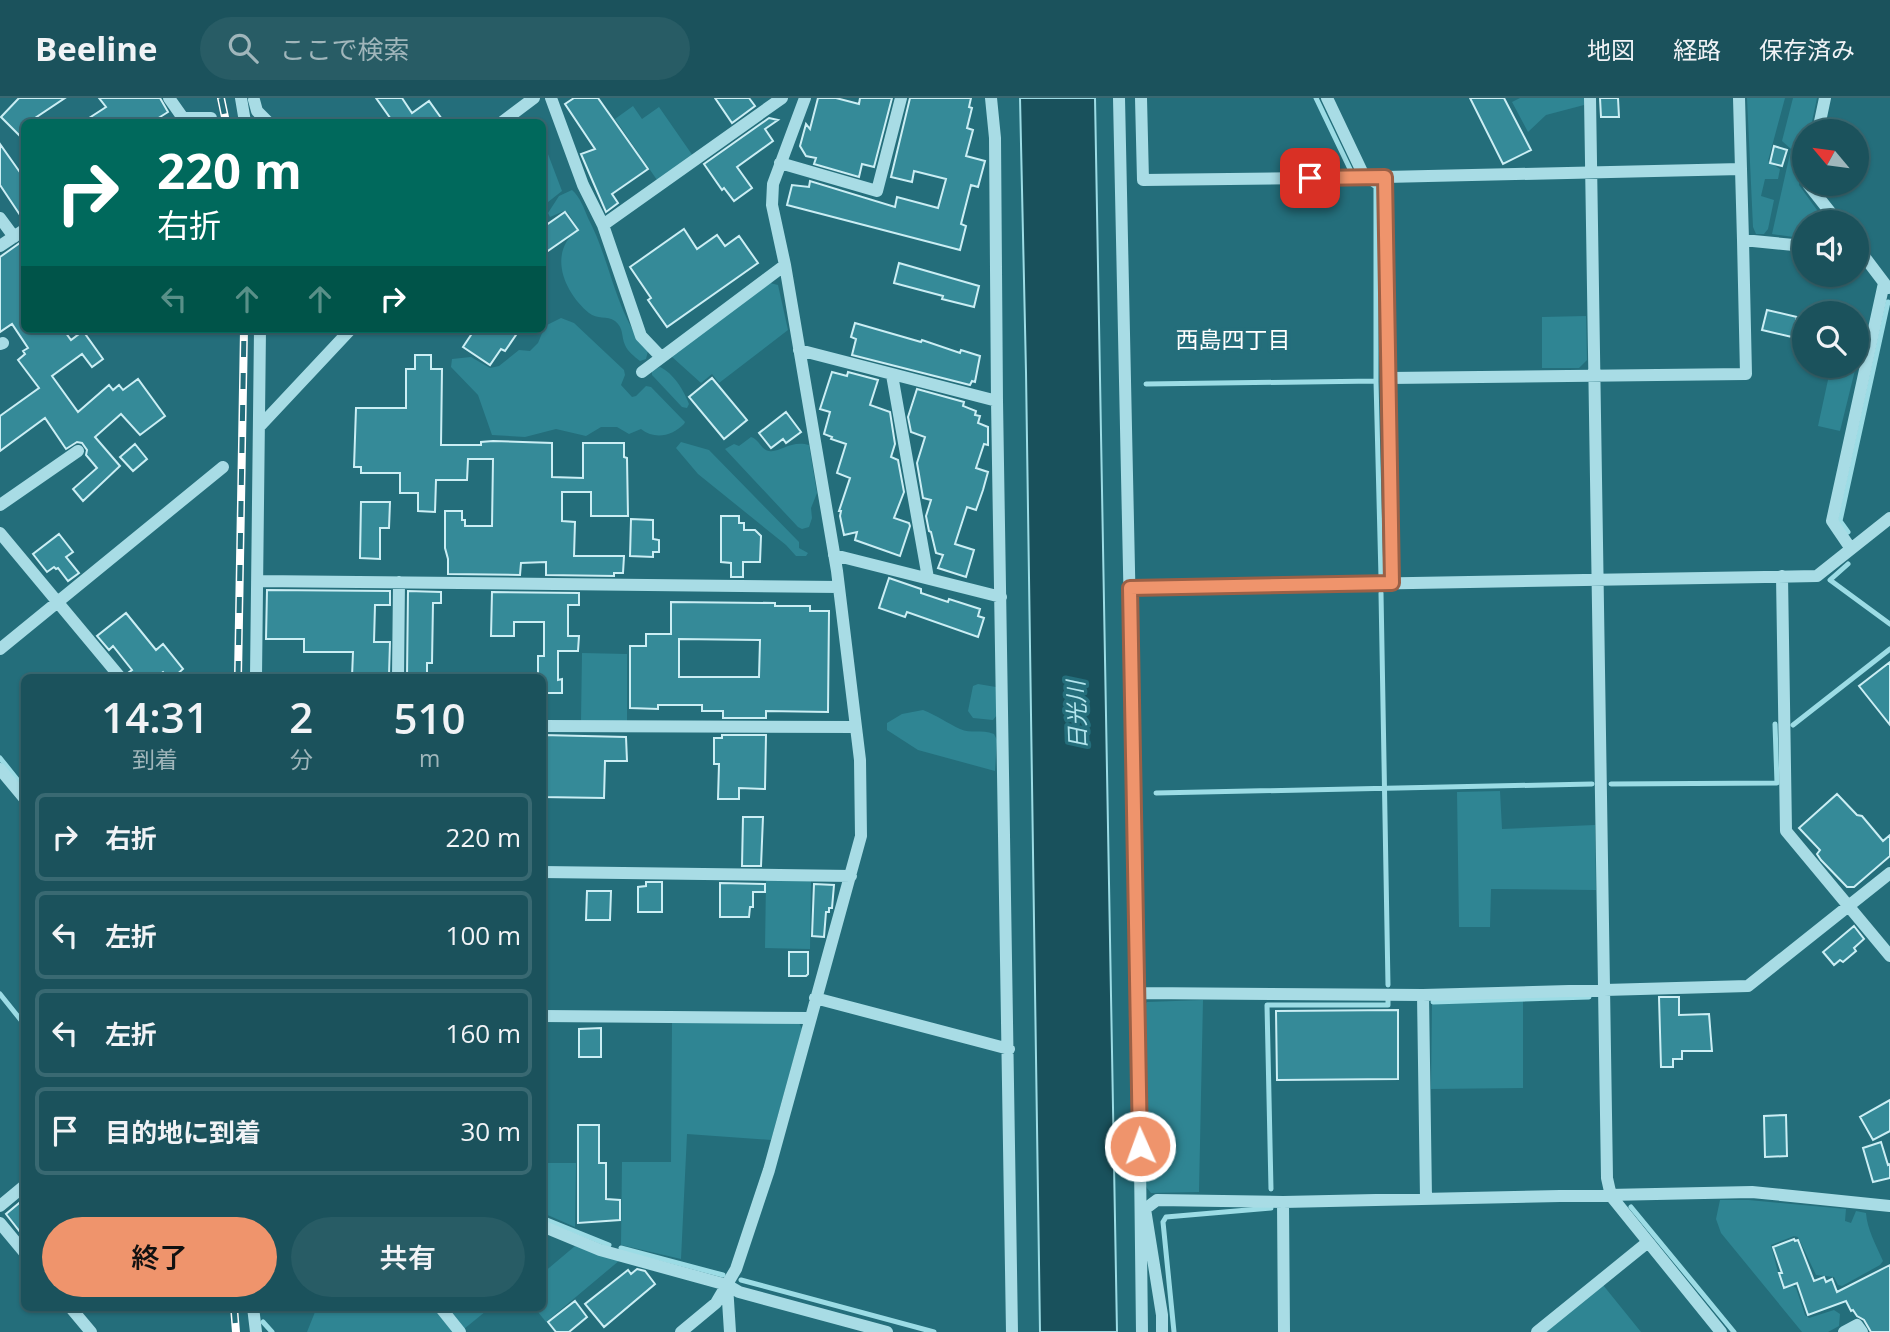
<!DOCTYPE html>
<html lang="ja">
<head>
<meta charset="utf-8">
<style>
  body { margin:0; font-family:"Open Sans","Noto Sans JP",sans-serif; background:#285c65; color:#f1f3f6; height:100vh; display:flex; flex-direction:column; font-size:26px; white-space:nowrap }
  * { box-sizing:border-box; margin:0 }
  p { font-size:23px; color:#a0b6bb }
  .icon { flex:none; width:38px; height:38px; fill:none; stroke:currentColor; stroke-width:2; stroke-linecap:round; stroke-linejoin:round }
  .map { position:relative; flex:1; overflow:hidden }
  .side { position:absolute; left:21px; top:576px; width:525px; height:637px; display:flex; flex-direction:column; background:#1b525c; border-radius:10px; box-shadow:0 2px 5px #0004,0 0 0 2px #396972 }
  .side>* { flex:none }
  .top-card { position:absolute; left:21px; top:21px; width:525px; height:214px; border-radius:10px; box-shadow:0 2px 5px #0004,0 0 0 2px #396972; background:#00695c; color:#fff; overflow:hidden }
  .needle { width:46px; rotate:299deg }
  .fabs { position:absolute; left:1792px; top:21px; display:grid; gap:14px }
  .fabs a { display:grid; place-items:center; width:77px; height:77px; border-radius:50%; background:#1b525c; box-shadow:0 2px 5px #0004,0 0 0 2px #396972; font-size:35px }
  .pin { position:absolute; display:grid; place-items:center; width:60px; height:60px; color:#fff; margin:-30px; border-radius:14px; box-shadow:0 4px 10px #0006 }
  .me { position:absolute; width:77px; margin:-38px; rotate:358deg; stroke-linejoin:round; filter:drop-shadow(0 0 5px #0008) }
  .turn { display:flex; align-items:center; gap:24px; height:147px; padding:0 21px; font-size:32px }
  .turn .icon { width:91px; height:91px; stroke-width:2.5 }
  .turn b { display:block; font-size:49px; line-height:60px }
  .lanes { display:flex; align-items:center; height:66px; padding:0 21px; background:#0003; justify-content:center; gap:35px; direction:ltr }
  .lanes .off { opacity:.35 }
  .eta { display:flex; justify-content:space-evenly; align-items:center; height:119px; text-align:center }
  .eta b { font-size:42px; font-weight:600; line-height:49px }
  .primary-button { display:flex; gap:14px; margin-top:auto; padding:14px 21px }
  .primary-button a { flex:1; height:80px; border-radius:42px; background:#ef946c; color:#111; font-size:28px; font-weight:600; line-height:80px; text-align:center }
  .primary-button a+a { background:#285c65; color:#f1f3f6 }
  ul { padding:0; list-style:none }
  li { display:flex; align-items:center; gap:21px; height:88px; margin:0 14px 10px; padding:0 7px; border:4px solid #396972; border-radius:10px }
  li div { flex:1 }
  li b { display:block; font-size:26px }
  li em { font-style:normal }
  header { display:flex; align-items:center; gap:42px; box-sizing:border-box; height:98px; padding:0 35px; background:#1b525c; border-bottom:2px solid #396972 }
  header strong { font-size:33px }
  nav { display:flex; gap:38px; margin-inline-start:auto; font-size:24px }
  .search { width:490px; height:63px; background:#285c65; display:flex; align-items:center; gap:18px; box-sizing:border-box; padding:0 24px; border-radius:38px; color:#a0b6bb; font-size:26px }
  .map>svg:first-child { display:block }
  .green { fill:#2f8593 }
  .water { fill:#19515c; stroke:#9cdce5; stroke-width:2 }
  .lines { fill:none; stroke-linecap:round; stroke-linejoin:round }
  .stream { stroke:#9cdce5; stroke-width:5 }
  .building { fill:#358a98; stroke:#cbeef4; stroke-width:2; fill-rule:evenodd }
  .minor { stroke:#a8dce5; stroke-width:12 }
  .rail-casing { stroke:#fff; stroke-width:8 }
  .rail { stroke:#246e7b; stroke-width:5; stroke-dasharray:16; stroke-linecap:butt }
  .route-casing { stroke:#9b6046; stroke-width:18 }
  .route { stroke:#ef946c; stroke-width:12 }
  .labels { text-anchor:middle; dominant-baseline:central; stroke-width:7; stroke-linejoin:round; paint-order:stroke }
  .neighbourhood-label { font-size:23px; fill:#fff; stroke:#246e7b }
  .water-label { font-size:23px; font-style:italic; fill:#b3e5ed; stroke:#246e7b }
</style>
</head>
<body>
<header>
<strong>Beeline</strong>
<div class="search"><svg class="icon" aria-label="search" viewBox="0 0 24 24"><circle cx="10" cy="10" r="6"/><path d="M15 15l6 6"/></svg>ここで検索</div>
<nav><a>地図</a><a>経路</a><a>保存済み</a></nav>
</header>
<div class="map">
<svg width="1890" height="1234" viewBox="0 0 1890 1234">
  <rect width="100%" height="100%" fill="#246e7b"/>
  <path class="green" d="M1520,0H1584V7L1546,17L1528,34L1512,4Z
    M1747,0H1785L1768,63L1780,71L1778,81H1765L1761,98L1774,102L1768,131L1764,136H1756L1753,129Z
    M1793,0H1817L1810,33H1804V61L1799,87L1817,112L1812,124H1804V137L1800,140L1772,136L1791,51L1782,43Z
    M633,8L642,21L659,9L693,58L657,82L615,21Z
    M543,43L562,93L543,108H542Z
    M572,92C580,99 584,110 588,120C611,163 615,216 648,253L646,261L640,263C634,258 628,254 625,247C621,238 624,230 615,223C607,217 597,222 589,215C564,194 547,155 578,131L568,115L564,113L550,119L548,115L559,98Z
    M770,185L778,187L788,232L719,285L712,276L701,285L671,258Z
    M1586,218L1587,262L1579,270H1542V219Z
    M561,220L574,225L624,272L625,277L621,287L632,299L636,298L646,288L651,289L685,324L684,326C672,338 655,342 641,331L629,336L617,329H601L586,338L556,331L525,339L492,337L478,297L451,269L452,261L471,259L490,270L499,268L519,252L530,253L538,245L545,228Z
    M1831,268H1856L1840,333L1818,328Z
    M660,269C673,275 684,292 689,306L687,310L682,309L652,277V273Z
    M751,339C759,341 761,352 769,353C780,355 790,342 809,347L817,395L811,410L812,420L809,429L802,431L798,429L725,351L734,346L739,348Z
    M681,344L709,352L799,444V450L808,455L806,458H796L786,447L698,376L676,350Z
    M582,555L627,556V623H581Z
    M978,586L996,589L997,617L993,622L973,620L968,613L973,588Z
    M923,612C938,618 947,625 960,631C971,636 981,631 994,636L997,642L995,673L918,652L887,632V625L902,616Z
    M1500,693L1502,731L1595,727L1596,792L1491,791L1490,829H1459L1457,694Z
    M766,782H811L810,851L765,850Z
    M1203,902L1199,1094L1151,1095L1143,1085L1140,913L1147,904Z
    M1523,903V990L1431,991L1432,905Z
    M672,925H799L802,931L771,1042L687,1036L681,1161L621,1147L622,1064H671Z
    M543,1065H576L575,1129L543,1115Z
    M1720,1102H1749L1846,1111L1845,1123L1851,1125L1856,1113L1866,1115C1867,1131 1876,1147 1883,1163L1880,1167L1842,1188L1838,1187L1834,1179L1816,1177L1798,1139L1794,1138L1771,1147L1782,1190L1793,1188L1796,1190L1805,1217L1809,1220L1834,1212L1840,1216L1839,1228L1828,1234H1802L1721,1135L1716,1121Z
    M575,1148L620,1162L546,1224L534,1209H542L543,1175Z
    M1603,1187L1641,1234H1545Z
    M317,1209H435L456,1234H307Z
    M446,1209H491L464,1231Z"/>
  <path class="water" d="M1020,0H1095L1117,1234H1040L1026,274Z"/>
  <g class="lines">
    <path class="stream" d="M1316,0L1350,71
      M1372,86L1376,89V283L1381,479
      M1146,286L1376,283
      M1848,434L1840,423L1888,204
      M1848,466L1830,482L1890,526
      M1381,495L1388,887
      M1793,627L1890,551
      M0,660L24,690
      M1611,686L1777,685L1775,626
      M1156,695L1592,686
      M0,896L24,926
      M1433,904L1589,899
      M1271,1091L1267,907H1388V902
      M1631,1109L1734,1234
      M542,1120L609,1147
      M621,1150L723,1177
      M741,1182L934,1234
      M263,1224L272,1234
      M1174,1234L1163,1124L1166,1119L1271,1110"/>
  </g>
  <path class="building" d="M19,0H65L29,24H24V42L1,19Z
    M99,0H160L168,14L152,24H83L106,9Z
    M376,0H402L412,15L429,3L444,24H393Z
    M574,0H598L648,71L612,96L618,105L606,114L581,56L595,51L565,6Z
    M715,0H749L755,8L732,25Z
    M818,0H836L859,6L860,0H892L874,69L862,66L859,79L814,66L816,60L806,58L800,48L806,26L810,31Z
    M910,0H971L969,9L972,10L967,30L973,32L966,58L985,63L978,89L971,87L961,126L966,128L960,152L787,107L792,87L809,89L810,83L895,109L897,99L938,110L946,81L914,73L912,84L891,79Z
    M1470,0H1504L1531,52L1503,66Z
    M1600,0H1618L1619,19H1601Z
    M769,20L778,22L765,31L773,43L737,69L752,90L734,103L724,90L722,92L704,66Z
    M0,46L24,80V123L0,87Z
    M1774,48L1787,52L1782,68L1770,65Z
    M565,114L578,132L542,157V130Z
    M684,131L697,151L717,137L725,148L739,138L758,165L667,229L648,202L651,200L630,169Z
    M24,142V231H63L71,242L83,233L103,261L92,269L82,256L52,278L78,314L109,287L113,292L119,287L123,292L138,281L165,318L140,337L121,316L95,339L120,368L83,403L73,391L97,370L86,357L87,352L82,345L77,344L66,351L45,320L0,353V318L39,290L18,262L25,256L23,253L28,250L12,226L0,234V159Z
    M899,165L979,188L974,209L942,201L943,198L894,185Z
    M1767,212L1797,219L1792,239L1762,232Z
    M855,225L921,244L922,242L960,255L961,252L980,258L975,284L972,283L970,287L852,257L856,241L851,239Z
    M475,231H520L505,253L501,251L490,267L463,249Z
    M415,257H431V271H442L441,347H481V344L493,343L552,345V379L583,380V345H624V359L627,360L628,418H591V394H562V423L575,424L574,458H624L623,475H614V478L546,477V464L521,465L520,477L448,476V461L445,450V413H462V422H465V428H492L493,361H468L467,382H436L435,414L418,413V395H400V375H361V369H354L356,310H406V271H415Z
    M832,274L847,278L848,274L878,282L870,307L890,314L895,346L891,359L898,362L904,394L894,420L909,425L910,428L900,458L855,442L857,434L844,437L840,418L841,413H839L850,380L837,375L846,346L831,341L832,339L824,336L830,314L820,311Z
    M712,280L747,322L724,341L689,299Z
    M917,291L964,304L963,308L976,313L975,317L980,318L978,325L988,329V347L984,346L976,370L988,374L983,392L976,412L967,409L955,446L974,452L966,479L938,470L943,457L936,455L931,434L929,433L926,418L931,402L923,400L917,365L925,339L911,334L908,319Z
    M786,314L801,334L786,345L783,341L771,350L759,335Z
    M135,346L147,361L133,373L120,359Z
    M361,404H390L389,430H380V461L360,460Z
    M721,418H739V425H744V432H755L761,438L760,464H743V479H731V465L721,464Z
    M631,421L653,422V441L659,442V454H653V459L630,458Z
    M59,436L73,454L66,459L79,475L68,483L58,470L56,471L54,469L47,474L33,456Z
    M889,480L921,491V495L948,504L949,501L980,511L978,518L984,520L978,539L907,514L905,519L879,510Z
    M267,492L390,493V507H375L374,544H390L389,577L352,579L353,554H304V541H266Z
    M408,493L441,494V505H433L432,565H427V579H407Z
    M492,494L579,495V507H568V538H579L578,553H558V582L562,581V595H542V579H538V558H544V524H514V538H491Z
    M671,504L775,505V508H810V513H829L828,614L766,613V620H723V613H702V607H658V611L630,610V548H646V536H671ZM679,541L760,542L759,579H679Z
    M126,515L156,552L163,546L183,571L174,579H167L163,574L156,579H129L128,575L132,572L113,548L109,552L97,538Z
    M1890,564V627L1859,588Z
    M542,637L626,639L627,663H605L604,700L542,699Z
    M722,637H766L765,691L739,690V701H718L719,666H714V640H722Z
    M1837,696L1857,717L1862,718L1883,743L1890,737V758L1854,789H1847L1821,762L1817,756L1820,752L1799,730Z
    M743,719H763L761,768H742Z
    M646,784H662V814H638V789L646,788Z
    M720,785L765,786V794H753V809H750L749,819H720Z
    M814,786L834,787L832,810H829V814H826L824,839L812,838Z
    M587,793H611L610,822H586Z
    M1854,828L1864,841L1854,850L1856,853L1843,864L1840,862L1834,867L1823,854Z
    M789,854H808V876L806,878H789Z
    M1659,899H1679V917L1709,916L1712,953H1682V961H1673V969H1661Z
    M1398,912V981L1277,982L1276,913Z
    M601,930V959H579V931Z
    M1890,1002V1033L1873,1042L1860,1019Z
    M1786,1017L1787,1058L1765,1059L1764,1018Z
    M578,1027H599V1065H606V1101L620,1102V1122L578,1125Z
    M1881,1044L1888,1067L1890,1066V1080L1873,1084L1863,1050Z
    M24,1101V1139L6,1116Z
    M1794,1141L1795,1143L1798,1142L1814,1183L1824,1179L1826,1184L1832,1181L1837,1194L1890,1167V1234H1871L1864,1222L1857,1218L1853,1212L1851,1213L1846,1203L1808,1217L1797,1185L1784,1190L1779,1175H1782L1773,1149Z
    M637,1171L645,1173L655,1186L604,1229L585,1206L628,1172L631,1176Z
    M575,1203L587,1219L569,1234H556L548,1224Z"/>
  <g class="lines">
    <path class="minor" d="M169,0L183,20
      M241,0L245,24
      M551,0L583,87L603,127L641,238L661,259
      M991,0L995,40L997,303L1012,1234
      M1119,0L1138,895L1142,1234
      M1141,0L1143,82L1385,79L1741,71
      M1327,0L1365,80
      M1590,0L1607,1080L1611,1098L1721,1234
      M1739,0L1743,142
      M254,2L257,13L268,24
      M177,24L183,20H211
      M502,24L534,0
      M1818,33L1825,0
      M780,65L877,93L901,0
      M1385,79L1392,485
      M1808,86L1838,124
      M0,120L14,139
      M603,127L782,0
      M0,148L24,132
      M1857,149L1888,190
      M0,246L3,245
      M799,252L997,303
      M642,274L785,167
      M892,277L928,480
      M1389,280L1746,276L1743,142L1804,148
      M260,328L351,231
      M0,407L78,353
      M0,435L120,579
      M1851,451L1832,423L1884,185
      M834,457L1001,499
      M1782,478L1786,733L1890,858
      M257,483L839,489
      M1130,490L1817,478L1890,420
      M0,551L223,369
      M256,579L260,231
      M398,579L399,484
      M542,628L856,629
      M0,671L24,700
      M542,774L851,778
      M1138,895L1423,897L1748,888L1890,775
      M1423,897L1426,1100
      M815,900L1009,951
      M542,918L809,920
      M1283,1104L1284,1234
      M0,1108L24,1088
      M0,1125L24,1154
      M542,1128L600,1152L727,1187L739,1194L887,1234
      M727,1187L730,1234
      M70,1209L91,1234
      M253,1209L256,1234
      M440,1209L460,1234
      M681,1234L716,1205L736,1171L769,1072L861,738L860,662L837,473L785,167L772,107L773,86L805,0
      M1162,1234V1217L1145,1111L1157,1102L1283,1104L1752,1094L1890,1108
      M1537,1234L1648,1144
      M1844,1234L1857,1227L1862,1234"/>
    <g class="rail-casing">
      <path id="rail" d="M221,0L226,24
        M238,579L244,231
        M234,1209L236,1234"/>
    </g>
    <use href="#rail" class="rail"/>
  </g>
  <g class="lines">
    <g class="route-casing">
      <path id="route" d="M1140,1048L1130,490L1392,485L1385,79L1310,80"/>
    </g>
    <use href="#route" class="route"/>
  </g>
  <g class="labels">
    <g class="neighbourhood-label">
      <text x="1233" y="241">西島四丁目</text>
    </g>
    <g class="water-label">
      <text transform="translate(1076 617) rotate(-92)">日光川</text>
    </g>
  </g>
</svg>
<div class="fabs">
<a><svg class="needle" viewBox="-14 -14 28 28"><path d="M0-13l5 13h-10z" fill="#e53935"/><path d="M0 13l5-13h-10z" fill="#a0b6bb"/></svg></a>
<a><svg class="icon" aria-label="sound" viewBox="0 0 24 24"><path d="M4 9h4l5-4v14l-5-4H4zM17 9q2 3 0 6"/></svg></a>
<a><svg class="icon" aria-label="search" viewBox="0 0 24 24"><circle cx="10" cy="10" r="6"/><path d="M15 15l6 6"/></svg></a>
</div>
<div class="pin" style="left:1310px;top:80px;background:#d93025"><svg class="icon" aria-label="arrive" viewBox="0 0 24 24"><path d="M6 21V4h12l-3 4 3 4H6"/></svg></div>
<svg class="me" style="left:1140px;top:1048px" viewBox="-20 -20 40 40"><circle r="17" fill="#ef946c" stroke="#fff" stroke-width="3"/><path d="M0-11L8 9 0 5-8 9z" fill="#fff"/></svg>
<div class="top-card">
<div class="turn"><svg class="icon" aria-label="right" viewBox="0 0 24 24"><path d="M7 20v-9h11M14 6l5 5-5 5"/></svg><div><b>220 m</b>右折</div></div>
<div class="lanes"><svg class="icon off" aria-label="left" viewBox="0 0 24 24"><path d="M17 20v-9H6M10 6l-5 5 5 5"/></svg><svg class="icon off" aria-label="ahead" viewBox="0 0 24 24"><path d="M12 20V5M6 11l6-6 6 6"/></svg><svg class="icon off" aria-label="ahead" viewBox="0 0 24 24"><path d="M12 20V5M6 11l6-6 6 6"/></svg><svg class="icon" aria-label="right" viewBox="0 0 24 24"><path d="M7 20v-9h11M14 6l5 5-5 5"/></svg></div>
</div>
<section class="side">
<div class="eta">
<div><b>14:31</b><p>到着</p></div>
<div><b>2</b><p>分</p></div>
<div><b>510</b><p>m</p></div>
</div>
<ul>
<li><svg class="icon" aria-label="right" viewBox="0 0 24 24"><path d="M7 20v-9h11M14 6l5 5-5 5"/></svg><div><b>右折</b></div><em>220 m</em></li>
<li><svg class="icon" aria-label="left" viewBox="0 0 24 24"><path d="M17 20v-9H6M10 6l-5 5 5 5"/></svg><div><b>左折</b></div><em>100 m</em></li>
<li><svg class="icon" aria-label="left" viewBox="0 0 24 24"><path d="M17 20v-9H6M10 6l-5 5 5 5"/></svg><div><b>左折</b></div><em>160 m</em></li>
<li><svg class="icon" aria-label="arrive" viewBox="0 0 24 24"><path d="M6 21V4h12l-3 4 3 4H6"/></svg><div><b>目的地に到着</b></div><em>30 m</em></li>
</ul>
<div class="primary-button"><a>終了</a><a>共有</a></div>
</section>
</div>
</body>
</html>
